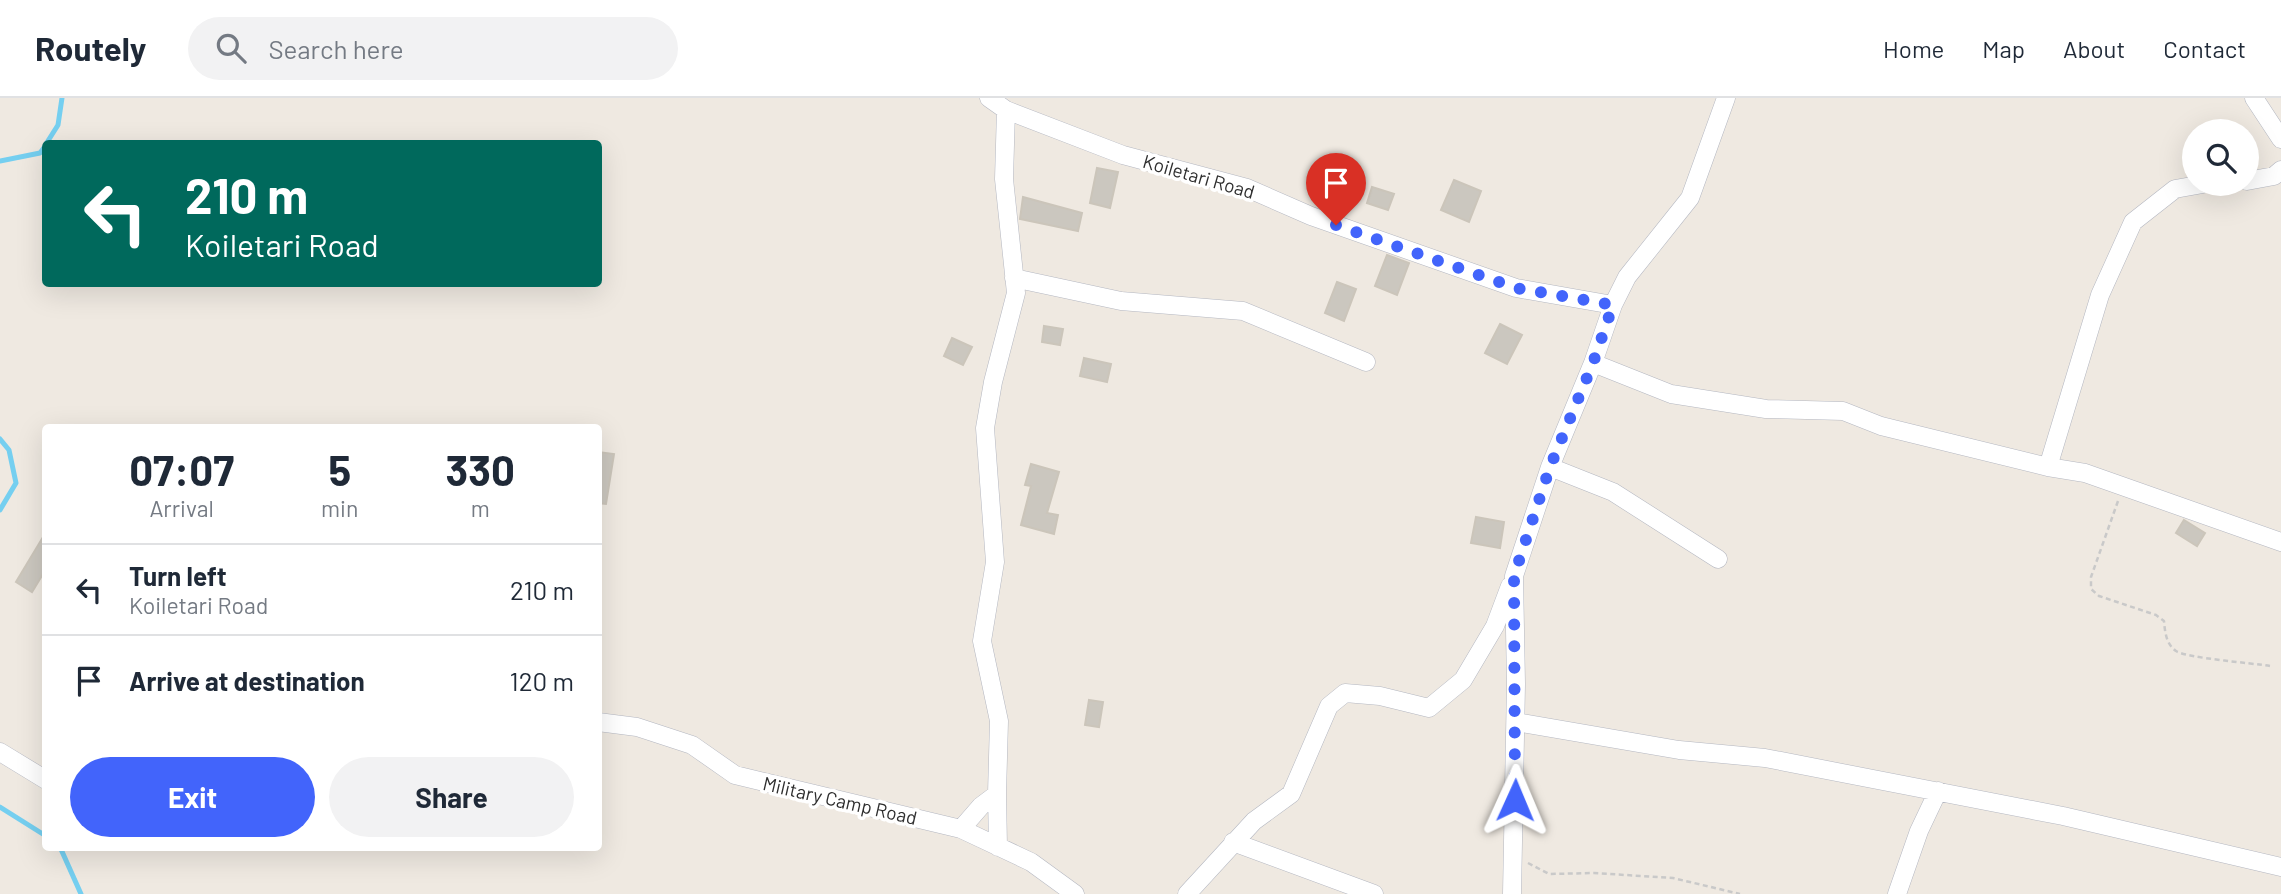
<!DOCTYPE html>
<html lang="en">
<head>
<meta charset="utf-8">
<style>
  body { margin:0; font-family:Barlow,sans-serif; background:#f2f2f3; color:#1f2937; height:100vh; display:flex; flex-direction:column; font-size:26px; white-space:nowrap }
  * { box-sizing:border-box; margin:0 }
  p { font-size:23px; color:#747a83 }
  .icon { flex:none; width:38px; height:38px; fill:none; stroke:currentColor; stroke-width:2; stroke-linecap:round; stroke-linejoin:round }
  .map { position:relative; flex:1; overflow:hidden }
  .sheet { position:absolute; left:42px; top:326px; width:560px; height:427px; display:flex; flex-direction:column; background:#fff; border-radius:7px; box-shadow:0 7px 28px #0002 }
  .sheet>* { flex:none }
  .hud { position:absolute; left:42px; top:42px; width:560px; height:147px; border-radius:7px; box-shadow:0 7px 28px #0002; background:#00695c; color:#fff; overflow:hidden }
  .buttons { position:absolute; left:2182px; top:21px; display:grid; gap:14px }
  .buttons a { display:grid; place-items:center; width:77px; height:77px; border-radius:50%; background:#fff; box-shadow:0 7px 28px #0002; font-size:35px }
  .pin { position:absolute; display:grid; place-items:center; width:60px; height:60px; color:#fff; margin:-72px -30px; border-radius:50% 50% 50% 0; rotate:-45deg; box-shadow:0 0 7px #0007 }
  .pin .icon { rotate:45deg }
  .me { position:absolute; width:77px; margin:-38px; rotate:1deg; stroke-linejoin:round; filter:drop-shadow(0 0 5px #0008) }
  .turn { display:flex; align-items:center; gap:24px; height:147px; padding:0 28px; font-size:32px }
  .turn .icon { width:91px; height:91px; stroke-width:2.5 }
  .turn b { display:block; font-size:49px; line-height:60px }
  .eta { display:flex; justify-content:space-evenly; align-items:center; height:119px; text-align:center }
  .eta b { font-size:42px; font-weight:700; line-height:49px }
  .primary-button { display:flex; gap:14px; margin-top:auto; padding:14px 28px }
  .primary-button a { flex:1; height:80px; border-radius:42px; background:#4264fb; color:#fff; font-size:28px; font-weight:700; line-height:80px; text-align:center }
  .primary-button a+a { background:#f2f2f3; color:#1f2937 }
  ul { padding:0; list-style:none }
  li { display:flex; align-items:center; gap:21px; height:91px; padding:0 28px; border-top:2px solid #e0e1e3 }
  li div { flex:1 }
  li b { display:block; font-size:26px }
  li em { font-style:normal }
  header { display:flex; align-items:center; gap:42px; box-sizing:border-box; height:98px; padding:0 35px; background:#fff; border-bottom:2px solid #e0e1e3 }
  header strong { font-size:33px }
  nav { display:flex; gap:38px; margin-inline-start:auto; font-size:24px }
  .search { width:490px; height:63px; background:#f2f2f3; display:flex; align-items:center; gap:18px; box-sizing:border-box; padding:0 24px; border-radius:38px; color:#747a83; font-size:26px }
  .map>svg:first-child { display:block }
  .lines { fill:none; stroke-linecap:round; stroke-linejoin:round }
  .stream { stroke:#75cff0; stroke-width:5 }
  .building { fill:#cbc7bf; stroke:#cbc5ba; stroke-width:2 }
  .minor-casing { stroke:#b4b7c1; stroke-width:19 }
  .path { stroke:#c9c9c9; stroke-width:2.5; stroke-dasharray:5 3.5; stroke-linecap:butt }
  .minor { stroke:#fff; stroke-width:18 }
  .route { stroke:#4264fb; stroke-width:12; stroke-dasharray:0 21.6 }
  .labels { text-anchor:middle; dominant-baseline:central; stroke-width:7; stroke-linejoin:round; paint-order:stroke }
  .street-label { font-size:19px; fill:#2e2e2e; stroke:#fff }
</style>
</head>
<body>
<header>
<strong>Routely</strong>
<div class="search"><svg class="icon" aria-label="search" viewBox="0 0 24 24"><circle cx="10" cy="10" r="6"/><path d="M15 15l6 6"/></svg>Search here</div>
<nav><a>Home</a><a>Map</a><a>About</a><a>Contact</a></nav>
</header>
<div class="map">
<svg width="2281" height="796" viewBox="0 0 2281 796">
  <rect width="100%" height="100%" fill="#efe9e1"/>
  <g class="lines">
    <path class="stream" d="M46,46L58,27L62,0
      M0,63L40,55L46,47
      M0,341L9,352L16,385L0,412
      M0,709L46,738
      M60,749L81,796"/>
  </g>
  <path class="building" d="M1097,70L1118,74L1110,110L1090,105Z
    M1454,82L1481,93L1469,124L1441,112Z
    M1372,89L1394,96L1388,112L1367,105Z
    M1023,99L1082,115L1078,133L1020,121Z
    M1387,157L1409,165L1397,197L1375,188Z
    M1337,184L1356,191L1344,223L1325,215Z
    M1500,226L1522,237L1507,266L1485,255Z
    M1044,228L1063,231L1060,247L1042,244Z
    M952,240L972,249L963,267L944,258Z
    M1084,260L1111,266L1107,284L1080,278Z
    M598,354L614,356L606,406L598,405Z
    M1031,366L1059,374L1047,415L1058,417L1054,436L1021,427L1031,388L1025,387Z
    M1476,419L1504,424L1500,450L1471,445Z
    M2184,422L2205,435L2197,448L2176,435Z
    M46,434V471L32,494L16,484Z
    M1089,602L1103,604L1099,629L1085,627Z"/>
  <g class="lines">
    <g class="minor-casing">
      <path id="minor" d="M989,0L1006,12L1123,57L1247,90L1311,118L1516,190L1613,207
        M2254,0L2281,41
        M2247,83L2274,78L2281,72
        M1014,180L1121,203L1243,213L1366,264
        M1593,265L1671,296L1766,311L1843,313L1881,328L2048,369L2085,375L2281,444
        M1550,369L1613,394L1718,461
        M2048,369L2100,197L2133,124L2175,91L2203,86
        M598,624L637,629L692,647L735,677L961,731L1031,764L1075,796
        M1516,624L1679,652L1765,660L2063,718L2281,769
        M0,654L46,682
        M997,696L998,749
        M961,731L981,708L997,696L999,623L982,543L995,464L985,330L993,284L1016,195L1004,81L1006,12
        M1233,744L1374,796
        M1187,796L1254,723L1291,696L1329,608L1345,595L1380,598L1429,610L1463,582L1495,528L1510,488
        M1512,796L1516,586L1514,478L1550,369L1593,265L1613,207L1627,179L1690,100L1726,0
        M1897,796L1919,733L1938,693"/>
    </g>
    <path class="path" d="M2118,403L2091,479V491L2099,498L2156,517L2164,523C2165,534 2166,546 2176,553C2186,560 2252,565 2270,568
      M1528,765L1549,776L1594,775L1673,780L1740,796"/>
    <use href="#minor" class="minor"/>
  </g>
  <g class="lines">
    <path class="route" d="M1336,127L1516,190L1613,207L1593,265L1550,369L1514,478L1515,702"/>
  </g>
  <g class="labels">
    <g class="street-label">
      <text transform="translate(1199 78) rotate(16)">Koiletari Road</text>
      <text transform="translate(840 702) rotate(13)">Military Camp Road</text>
    </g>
  </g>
</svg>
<div class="buttons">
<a><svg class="icon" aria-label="search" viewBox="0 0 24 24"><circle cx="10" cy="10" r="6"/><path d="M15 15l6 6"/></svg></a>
</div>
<div class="pin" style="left:1336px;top:127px;background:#d93025"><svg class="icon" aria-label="arrive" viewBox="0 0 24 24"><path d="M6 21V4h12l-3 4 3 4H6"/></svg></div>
<svg class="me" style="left:1515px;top:702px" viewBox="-20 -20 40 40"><path d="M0-17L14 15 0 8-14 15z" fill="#4264fb" stroke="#fff" stroke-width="4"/></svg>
<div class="hud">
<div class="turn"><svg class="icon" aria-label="left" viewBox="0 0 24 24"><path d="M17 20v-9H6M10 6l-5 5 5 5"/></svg><div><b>210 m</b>Koiletari Road</div></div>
</div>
<section class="sheet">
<div class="eta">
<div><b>07:07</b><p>Arrival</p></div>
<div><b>5</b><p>min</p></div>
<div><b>330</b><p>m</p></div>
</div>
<ul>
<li><svg class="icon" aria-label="left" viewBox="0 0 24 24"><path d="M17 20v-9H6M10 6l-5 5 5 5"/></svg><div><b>Turn left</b><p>Koiletari Road</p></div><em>210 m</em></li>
<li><svg class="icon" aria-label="arrive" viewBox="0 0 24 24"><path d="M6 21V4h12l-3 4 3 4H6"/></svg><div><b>Arrive at destination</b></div><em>120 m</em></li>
</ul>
<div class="primary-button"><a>Exit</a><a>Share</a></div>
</section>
</div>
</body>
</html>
